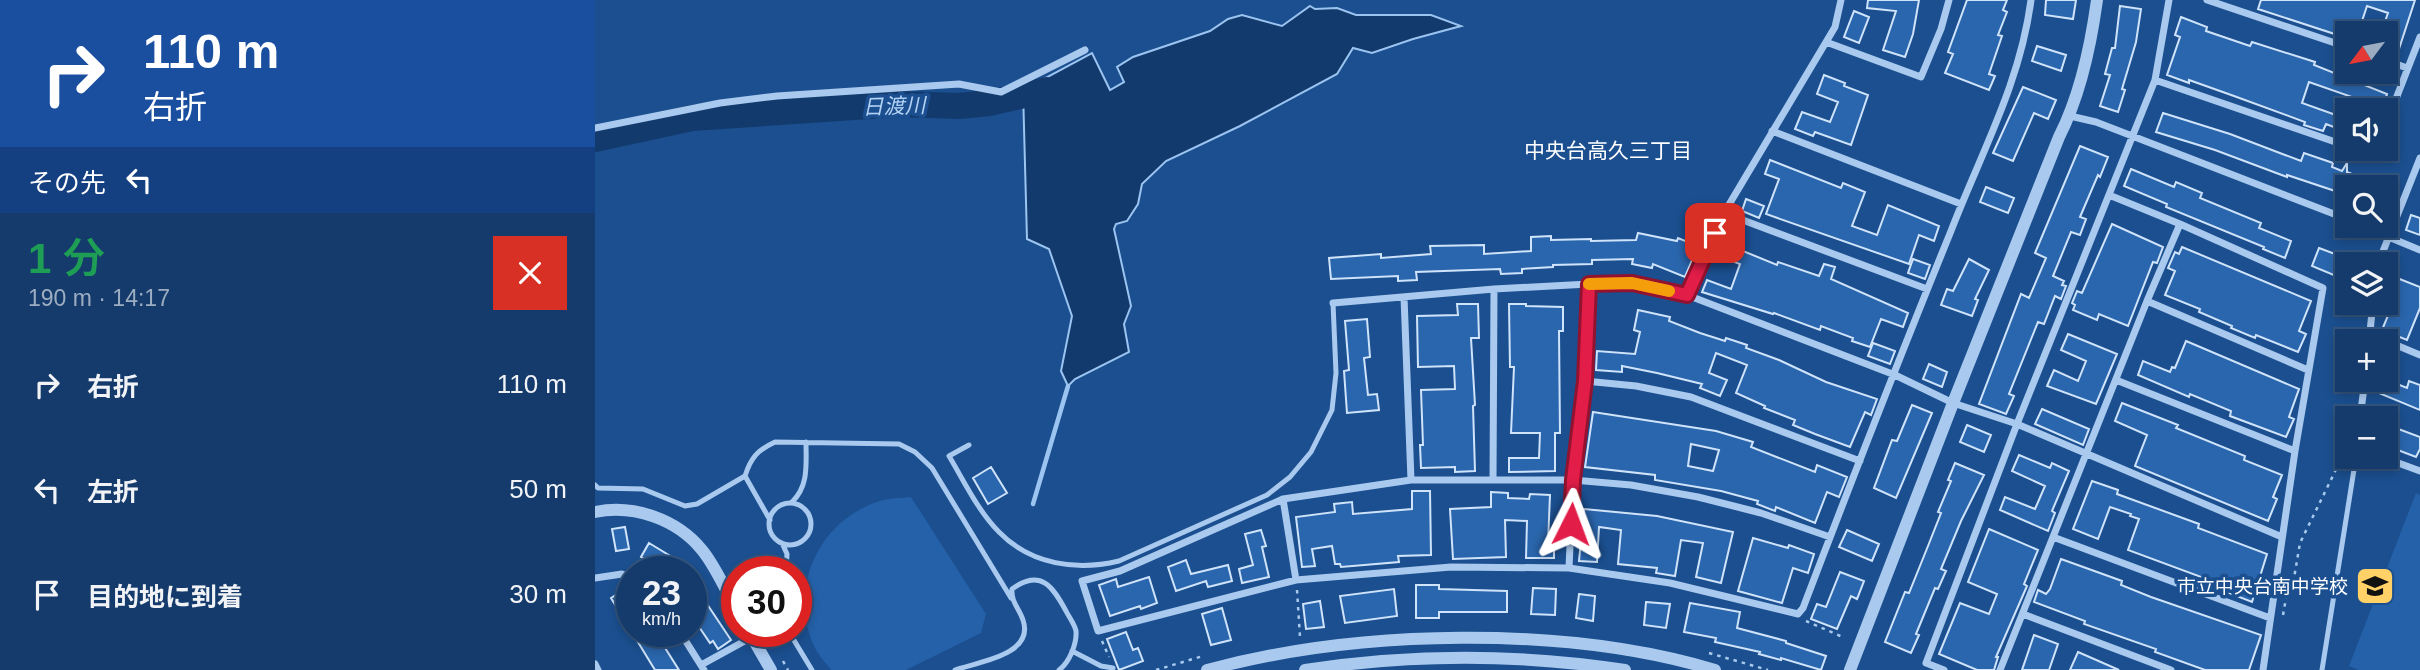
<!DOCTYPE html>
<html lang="ja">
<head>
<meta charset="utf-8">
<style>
  body { margin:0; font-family:Arial,"Noto Sans JP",sans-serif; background:#1d4271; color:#f1f3f6; height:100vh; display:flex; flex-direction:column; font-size:26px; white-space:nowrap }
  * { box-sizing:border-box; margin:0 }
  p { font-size:23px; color:#9dadc1 }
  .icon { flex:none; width:38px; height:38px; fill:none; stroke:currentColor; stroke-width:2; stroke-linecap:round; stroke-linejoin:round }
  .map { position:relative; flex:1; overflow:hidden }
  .drawer { display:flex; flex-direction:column; background:#143b6b; width:595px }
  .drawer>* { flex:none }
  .guide { background:#1a4fa0; color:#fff; overflow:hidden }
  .needle { width:46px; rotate:238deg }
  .controls { position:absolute; left:1740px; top:21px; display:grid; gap:14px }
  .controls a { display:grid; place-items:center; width:63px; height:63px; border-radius:0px; background:#143b6b; box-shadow:0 4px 10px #0003,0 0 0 2px #33557e; font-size:35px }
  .speed { position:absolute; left:21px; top:556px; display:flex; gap:14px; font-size:35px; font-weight:700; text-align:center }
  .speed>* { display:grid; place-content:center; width:91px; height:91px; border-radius:50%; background:#143b6b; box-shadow:0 4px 10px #0003,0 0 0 2px #33557e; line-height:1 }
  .speed small { font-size:18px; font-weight:400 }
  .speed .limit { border:10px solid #d22; background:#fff; color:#111 }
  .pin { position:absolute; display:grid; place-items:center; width:60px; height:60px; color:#fff; margin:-30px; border-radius:14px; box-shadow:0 4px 10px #0006 }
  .me { position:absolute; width:77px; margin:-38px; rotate:3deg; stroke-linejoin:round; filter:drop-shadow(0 0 5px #0008) }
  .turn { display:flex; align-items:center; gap:24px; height:147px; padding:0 28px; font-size:32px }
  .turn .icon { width:91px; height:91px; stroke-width:2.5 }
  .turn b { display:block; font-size:49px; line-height:60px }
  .then { display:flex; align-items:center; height:66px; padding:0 28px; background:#0003; gap:14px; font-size:26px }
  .round { display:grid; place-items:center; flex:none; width:74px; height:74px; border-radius:0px; background:#1d4271 }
  .summary { display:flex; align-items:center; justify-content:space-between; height:119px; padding:0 28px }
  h1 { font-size:42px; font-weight:600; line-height:52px; color:#1e9e55 }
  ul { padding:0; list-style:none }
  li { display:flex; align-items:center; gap:21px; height:105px; padding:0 28px }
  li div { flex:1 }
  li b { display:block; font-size:26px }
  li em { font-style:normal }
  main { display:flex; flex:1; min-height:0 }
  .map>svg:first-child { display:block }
  .green { fill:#2461a8 }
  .water { fill:#123a6d; stroke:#9cc4f0; stroke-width:2 }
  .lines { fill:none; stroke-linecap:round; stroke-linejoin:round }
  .stream { stroke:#9cc4f0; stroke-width:4.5 }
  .river { stroke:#123a6d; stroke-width:26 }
  .building { fill:#2a66ad; stroke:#cfe3fa; stroke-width:2; fill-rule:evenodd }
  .path { stroke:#a9c9ee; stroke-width:2.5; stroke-dasharray:3.5 5; stroke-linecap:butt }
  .service { stroke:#a9c9ee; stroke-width:5 }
  .minor { stroke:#a9c9ee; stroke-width:7 }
  .tertiary { stroke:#a9c9ee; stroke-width:12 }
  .route-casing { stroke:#92132f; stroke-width:18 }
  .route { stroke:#e11d48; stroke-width:12 }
  .slow { stroke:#f59e0b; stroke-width:12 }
  .labels { text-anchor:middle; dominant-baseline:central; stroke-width:7; stroke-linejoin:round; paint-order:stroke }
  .poi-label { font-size:19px; fill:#fff; stroke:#1b4f8f; text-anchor:end }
  .water-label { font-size:21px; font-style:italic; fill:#b5d3f5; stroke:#1b4f8f }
  .neighbourhood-label { font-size:21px; fill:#fff; stroke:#1b4f8f }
</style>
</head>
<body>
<main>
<section class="drawer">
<div class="guide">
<div class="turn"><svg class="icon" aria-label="right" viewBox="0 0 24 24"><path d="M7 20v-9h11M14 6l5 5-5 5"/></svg><div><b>110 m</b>右折</div></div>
<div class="then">その先<svg class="icon" aria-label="left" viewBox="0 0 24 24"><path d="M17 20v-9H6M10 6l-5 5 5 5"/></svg></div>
</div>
<div class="summary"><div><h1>1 分</h1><p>190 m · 14:17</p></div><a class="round" style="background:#d93025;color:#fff"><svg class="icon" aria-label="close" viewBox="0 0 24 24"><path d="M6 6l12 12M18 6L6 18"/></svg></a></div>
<ul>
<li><svg class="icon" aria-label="right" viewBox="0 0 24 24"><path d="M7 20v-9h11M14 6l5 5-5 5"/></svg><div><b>右折</b></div><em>110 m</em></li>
<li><svg class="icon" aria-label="left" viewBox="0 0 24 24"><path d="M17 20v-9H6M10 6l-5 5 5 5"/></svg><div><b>左折</b></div><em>50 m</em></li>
<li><svg class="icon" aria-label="arrive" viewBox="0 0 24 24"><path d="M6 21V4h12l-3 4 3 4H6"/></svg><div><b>目的地に到着</b></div><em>30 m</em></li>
</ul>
</section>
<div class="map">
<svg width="1825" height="670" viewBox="0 0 1825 670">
  <rect width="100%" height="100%" fill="#1b4f8f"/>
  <path class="green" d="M1821,493L1825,495V670H1764L1754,666Z
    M316,497L391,614L386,633L311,670H236C231,663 224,656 220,648C192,590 223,520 285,501C294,498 306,498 316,497Z"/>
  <path class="water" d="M715,6L720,9L742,8L761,15H836L866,26L818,39L777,53L758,48L742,74L645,126L571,161L547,184L543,204L532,221L521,224L519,229L536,306L529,324L534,352L480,379L473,386L466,371L477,316L454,249L432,239L428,90L497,53L515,90L529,82L522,67L538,57L615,31L633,19L647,15L687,26Z"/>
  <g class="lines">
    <path class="stream" d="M438,504L473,386"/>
    <path class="river" d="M0,139L97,118L303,104L364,106L394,103L452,90L461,97"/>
  </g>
  <path class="building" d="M1273,0H1324L1318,34L1310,57L1288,50L1301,11L1272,8Z
    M1372,0H1412L1408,10L1412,12L1403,35L1407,36L1394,74L1400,76L1394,90L1350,73L1358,54L1353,52Z
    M1451,0H1481L1478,19L1450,15Z
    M1666,0H1820L1802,55L1790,51V33H1786L1793,13L1772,6L1763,33H1752V38L1663,9Z
    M1525,6L1546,9L1541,42L1527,89L1530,90L1523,112L1505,106L1515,75L1510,74L1517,48H1520Z
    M1259,11L1274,17L1264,43L1249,37Z
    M1586,17L1612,27L1611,31L1655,46L1657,42L1720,62L1719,65L1792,94L1787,110H1756L1760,98L1714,82L1707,103L1752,119V132L1731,124L1728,131L1709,125L1710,122L1639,96L1594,80V83L1572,75L1585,37L1580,35Z
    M1442,46L1471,55L1466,71L1437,61Z
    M1229,75L1250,83L1249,86L1273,95L1256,145L1220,132L1218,136L1200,129L1207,112L1235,122L1243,102L1222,94Z
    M1428,87L1461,100L1453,119L1439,113L1418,161L1398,153Z
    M1568,113L1635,134L1706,161L1709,153L1738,163L1737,167L1747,171L1752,163V172L1789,187H1752V199L1739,195L1740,191L1692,175V177L1620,150L1561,132Z
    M1485,146L1513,157L1505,177L1503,175L1485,217L1491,219L1485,235L1476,232L1458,276L1469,281L1467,285L1471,286L1466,299L1460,296L1449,324L1443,322L1414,394L1419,396L1411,414L1384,404L1426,294L1434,298L1451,258L1440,253Z
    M1175,160L1246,188L1248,183L1270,192L1257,226L1282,235L1293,205L1344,226L1339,241L1324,235L1314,264L1171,214L1184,179L1170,174Z
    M1536,169L1579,187L1581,182L1607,193L1605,198L1666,223L1664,228L1696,241L1690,258L1668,249L1669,247L1571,207L1572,204L1529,186Z
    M1391,187L1419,198L1413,213L1385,202Z
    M1151,199L1169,206L1164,218L1147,211Z
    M1816,215L1825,218V235L1811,230Z
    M1517,224L1568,247L1562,263L1558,262L1533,326L1504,314L1502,320L1478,310L1480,305L1477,303L1482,291L1487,293Z
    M1043,233L1082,241L1083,238L1103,246L1090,277L1058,264L1057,268L1037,264L1038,259L997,260V264L958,265V267L927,269V273L906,274L905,269L821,272L822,280L803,281V276L736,279L734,258L786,254V258L836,254L835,246L889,245V254L936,251V237L956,236V240L996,239V241L1041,240Z
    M1131,244L1182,265L1183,262L1224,276L1229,264L1240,267L1236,279L1313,313L1308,327L1286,319L1275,347L1257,341L1258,338L1226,326L1225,330L1179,313L1178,314L1107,292L1112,280L1136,289L1145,264L1126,257Z
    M1587,247L1716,301L1704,331L1711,334L1703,352L1661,335L1660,338L1636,328L1637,326L1604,312L1605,309L1570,295L1580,271L1573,268L1580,252L1584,254Z
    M1724,248L1748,257L1741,276L1717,266Z
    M1318,259L1335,265L1330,279L1313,273Z
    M1374,259L1394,270L1380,299L1383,300L1377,316L1346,305L1352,289L1358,291Z
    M1797,276L1825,287V308L1812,340L1787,330L1801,296L1791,292Z
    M862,304H883L884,338H876L880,405L878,406L880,471L860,472V467L826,468L825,445H828L826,390L860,389L859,366L823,367L822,316L863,315Z
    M914,304H931V306L968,307V331H964L965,433H960V471L914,472V458H944L945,433H916L919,367H915Z
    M1043,310L1075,317L1074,321L1105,333L1130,341L1131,338L1152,345L1151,348L1184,360L1231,382L1282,399L1276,415L1270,412L1255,447L1220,434L1198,425L1200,420L1169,408L1170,406L1141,393L1152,365L1121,353L1114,373L1132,380L1125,396L1105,388L1107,384L1062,373L1027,366V372L1001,370L1002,351L1040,354L1045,332L1039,330Z
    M772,319L775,357L769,358L773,395L782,394L784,410L752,413L749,371L754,370L750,321Z
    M1473,334L1522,354L1501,404L1452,386L1459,370L1483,381L1491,361L1466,350Z
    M1591,341L1704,389L1694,417L1699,419L1691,437L1635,416L1636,411L1595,394L1594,397L1543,375L1548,361L1575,372L1577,367L1580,368Z
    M1278,343L1300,351L1295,364L1273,356Z
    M1334,364L1352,372L1347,387L1328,379Z
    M1783,380H1792L1812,388L1814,381L1825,385V410L1779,391Z
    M1527,403L1583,425L1581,428L1650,456L1649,460L1687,475L1678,497L1682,499L1673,521L1540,466L1552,435L1520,421Z
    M1317,405L1337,413L1301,498L1279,488L1297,440L1302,441Z
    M1447,409L1494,429L1488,445L1440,424Z
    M998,412L1121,431L1158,442L1156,447L1220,472L1222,465L1252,477L1244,497L1232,492L1220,523L1181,507L1180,511L1162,504L1163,501L1126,491L1060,480V475L990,467ZM1096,444L1124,450L1118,471L1093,466Z
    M1790,424L1825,437V449L1821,457L1800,449L1802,445L1790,440Z
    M1372,425L1396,435L1389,452L1365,442Z
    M1424,455L1455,468L1457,463L1474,471L1457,511L1460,513L1453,531L1405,510L1410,497L1440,509L1450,486L1417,471Z
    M1360,463L1389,475L1366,521L1346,569L1351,571L1343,589L1340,588L1321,634L1324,635L1316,653L1290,642L1310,592L1314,593L1333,546L1346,513L1343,512L1356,481L1353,480Z
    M396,467L412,493L393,504L378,478Z
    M1497,481L1523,490L1522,494L1604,524L1603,528L1672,554L1657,602L1634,593L1636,588L1533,550L1544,519L1535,516L1536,514L1515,507L1503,539L1478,529Z
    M817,491H835L836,555L803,556L804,562L746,567L745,564H740L737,546L717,549L720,566L707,567L701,517L740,512L739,504L757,502L758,514L817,509Z
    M896,492L913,493V498L934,499L935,494L955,495L953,543H959V558H931L932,521L910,520L911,557L858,559L855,509L896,507Z
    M989,509L1062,516L1138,532L1126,583L1101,577L1108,543L1086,540L1080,576L1061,573L1062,568L1023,564L1026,530L1004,527L1002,562L984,561Z
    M30,527L34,549L21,551L17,529Z
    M1394,529L1443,550L1429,584L1432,586L1401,657H1403L1399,670H1382L1344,654L1365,603L1394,614L1402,594L1373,582Z
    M666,530L671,546L667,547L674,577L647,583L644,569L658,565L650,534Z
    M1252,530L1284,544L1277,561L1244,547Z
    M1158,538L1193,548L1194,545L1219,554L1213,573L1198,568L1187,603L1143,591Z
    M54,543L77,557L88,572H72L46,557Z
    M1466,559L1527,581L1526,585L1556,597L1666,635L1654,670H1610L1560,652L1561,649L1489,624L1490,621L1439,602L1443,590L1451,594L1455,589Z
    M591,560L596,574L633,565L637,581L613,587L611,581L581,591L573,567Z
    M1245,572L1269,581L1262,599L1256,596L1242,629L1216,619L1222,604L1231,607Z
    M554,577L562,603L546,609L545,606L515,616L504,585L521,579L523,587Z
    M96,585L104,596L106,595L136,640L123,649L118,641L115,643L96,615Z
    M821,585H844V589L912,591V612H844V618H821Z
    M938,588L961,589L960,615L936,614Z
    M799,589L802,616L750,623L745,596Z
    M27,591L37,606V632H60L84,670H60L16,598Z
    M984,594L1000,596L998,621L981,618Z
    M725,601L729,627L711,629L708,604Z
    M1051,602L1075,604L1071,628L1049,625Z
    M1095,603L1145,612L1142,628L1191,641V643L1231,656L1226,670L1186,658V660L1164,654L1165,652L1120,642L1121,638L1089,632Z
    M627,608L636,640L616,645L607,614Z
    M531,632L538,650L543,648L548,661L524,670L512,639Z
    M1439,635L1463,644L1454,670H1427Z
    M1483,652L1524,670H1475Z"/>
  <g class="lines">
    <path class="path" d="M1693,589L1698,584L1705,543L1752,447
      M702,590L705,637
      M1688,615L1693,587
      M1211,621L1250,638
      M507,641L514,657
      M1114,653L1173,670
      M188,661L193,670
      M561,670L608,656"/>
    <path class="service" d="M374,445L354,456C369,481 383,511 404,532C436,565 482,571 524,561L672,495L695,477L716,452L737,410L741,373L738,303
      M150,476L175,520
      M0,485L3,488L48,489L90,506L102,504L150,476C156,457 163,450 180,442L304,444L320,452L337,468L416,598
      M197,502C214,486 211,464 211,442
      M174 524a21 21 0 1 1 42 0a21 21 0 1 1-42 0Z
      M187,543L192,554L191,572
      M194,632L217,670
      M477,651L506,666L518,668
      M360,670C383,662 440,655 428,620C424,608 416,602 417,589C446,568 458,587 471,611C474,617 480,625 481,631C482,644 474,663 464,670
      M1727,670L1761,457"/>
    <path class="minor" d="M1612,0L1752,47
      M1231,42L1326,77L1346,29L1354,0
      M1790,60L1812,68
      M1560,80L1752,146
      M1475,116L1501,122L1752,219
      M1790,127L1825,37
      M0,128L125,103L182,96L364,84L406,92L490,50
      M1177,131L1366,204
      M1760,149L1780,156L1782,149
      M1514,195L1585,224L1728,288L1700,451L1668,670
      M1129,213L1332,289
      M1767,226L1825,250
      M1783,264L1825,158
      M1092,295L1129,213L1240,27L1246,0
      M809,297L816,480
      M1552,301L1713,370
      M738,303L899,289L994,284L1037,283L1092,295L1300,375L1358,403L1422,424L1687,537
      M1775,334L1825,355
      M1774,341L1778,303
      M1521,380L1700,451
      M990,381L1041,386L1096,397L1265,461
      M1765,418L1770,380
      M1787,457L1825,471
      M898,479L899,289
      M688,499L701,580
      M1235,537L1166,513L1103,497L1036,485L978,480H816L688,499L525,571L487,581L503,631L701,580L856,567L974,568L1075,583L1203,614L1208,608C1256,482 1305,356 1356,231C1386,153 1425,84 1436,0
      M1458,537L1675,618
      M974,568L978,480L990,381L994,284
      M0,578L27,574L37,577
      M1428,614L1576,670
      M85,632L109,670
      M0,664L3,670
      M106,665L157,637
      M1349,670L1331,663L1422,424L1560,80L1574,0
      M1405,670L1552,301L1585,224"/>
    <path class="tertiary" d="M0,512C38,504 82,519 107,550C121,567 131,591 142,611
      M154,632L176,670
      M612,670C764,629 969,625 1120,670
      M710,670C815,654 925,654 1030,670
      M1255,670L1358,403L1464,137C1484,98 1496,44 1502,0"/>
  </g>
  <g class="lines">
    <g class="route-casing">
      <path id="route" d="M976,524L978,480L990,381L994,284L1037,283L1092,295L1120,233"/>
    </g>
    <use href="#route" class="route"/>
    <path class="slow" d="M994,284L1037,283L1074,291"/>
  </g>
  <defs>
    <g id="school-square" transform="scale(2.0125)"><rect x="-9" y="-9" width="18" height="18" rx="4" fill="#ffd166" stroke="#1b4f8f"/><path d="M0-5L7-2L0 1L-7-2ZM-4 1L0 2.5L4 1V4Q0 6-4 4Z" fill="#111"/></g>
  </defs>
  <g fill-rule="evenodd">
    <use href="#school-square" x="1780" y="586"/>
  </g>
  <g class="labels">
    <g class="poi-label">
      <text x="1753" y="586">市立中央台南中学校</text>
    </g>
    <g class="water-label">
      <text transform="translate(299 106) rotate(-2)">日渡川</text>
    </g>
    <g class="neighbourhood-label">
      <text x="1013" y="150">中央台高久三丁目</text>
    </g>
  </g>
</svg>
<div class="controls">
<a><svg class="needle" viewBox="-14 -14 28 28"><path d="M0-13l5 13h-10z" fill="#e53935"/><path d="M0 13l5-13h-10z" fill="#9dadc1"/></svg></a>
<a><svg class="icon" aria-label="sound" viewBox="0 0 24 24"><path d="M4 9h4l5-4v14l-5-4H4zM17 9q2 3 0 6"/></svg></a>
<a><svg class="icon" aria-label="search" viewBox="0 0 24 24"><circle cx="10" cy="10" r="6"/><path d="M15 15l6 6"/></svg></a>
<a><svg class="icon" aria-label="layers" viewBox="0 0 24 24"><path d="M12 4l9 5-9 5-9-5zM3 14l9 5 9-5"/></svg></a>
<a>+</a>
<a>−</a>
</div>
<div class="speed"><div>23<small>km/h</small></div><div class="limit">30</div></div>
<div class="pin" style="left:1120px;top:233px;background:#d93025"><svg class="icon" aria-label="arrive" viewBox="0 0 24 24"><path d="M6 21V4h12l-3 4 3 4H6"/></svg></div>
<svg class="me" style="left:976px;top:524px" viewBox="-20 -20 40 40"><path d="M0-17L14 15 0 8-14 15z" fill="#e11d48" stroke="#fff" stroke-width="4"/></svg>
</div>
</main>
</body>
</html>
